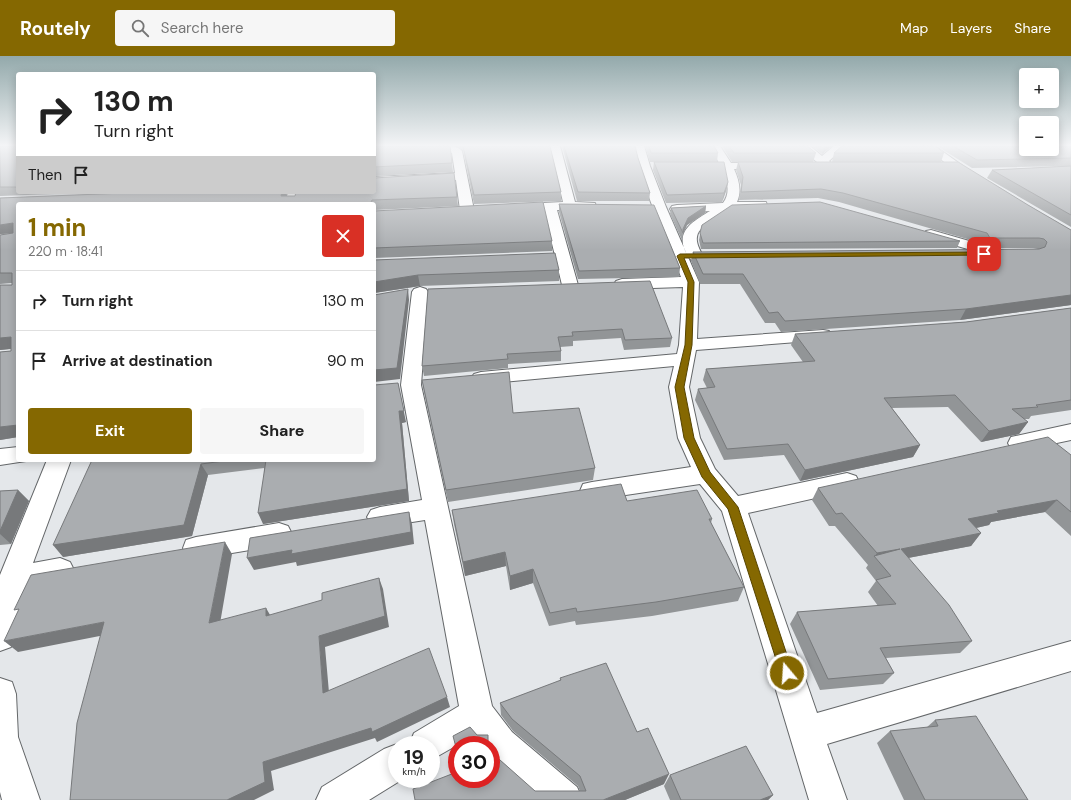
<!DOCTYPE html>
<html lang="en">
<head>
<meta charset="utf-8">
<style>
  body { margin:0; font-family:"DM Sans",sans-serif; background:#f6f6f6; color:#222; height:100vh; display:flex; flex-direction:column; font-size:15px; white-space:nowrap }
  * { box-sizing:border-box; margin:0 }
  p { font-size:13px; color:#767676 }
  .icon { flex:none; width:22px; height:22px; fill:none; stroke:currentColor; stroke-width:2; stroke-linecap:round; stroke-linejoin:round }
  .map { position:relative; flex:1; overflow:hidden }
  .details { position:absolute; left:16px; top:146px; width:360px; height:260px; display:flex; flex-direction:column; background:#fff; border-radius:4px; box-shadow:0 2px 10px #0003 }
  .details>* { flex:none }
  .guide { position:absolute; left:16px; top:16px; width:360px; height:122px; border-radius:4px; box-shadow:0 2px 10px #0003; background:#fff; color:#222; overflow:hidden }
  .tools { position:absolute; left:1019px; top:12px; display:grid; gap:8px }
  .tools a { display:grid; place-items:center; width:40px; height:40px; border-radius:4px; background:#fff; box-shadow:0 2px 10px #0003; font-size:20px }
  .speed { position:absolute; left:388px; top:680px; display:flex; gap:8px; font-size:20px; font-weight:700; text-align:center }
  .speed>* { display:grid; place-content:center; width:52px; height:52px; border-radius:50%; background:#fff; box-shadow:0 2px 10px #0003; line-height:1 }
  .speed small { font-size:10px; font-weight:400 }
  .speed .limit { border:6px solid #d22; background:#fff; color:#111 }
  .pin { position:absolute; display:grid; place-items:center; width:34px; height:34px; color:#fff; margin:-17px; border-radius:8px; box-shadow:0 2px 6px #0006 }
  .me { position:absolute; width:44px; margin:-22px; rotate:342deg; stroke-linejoin:round; filter:drop-shadow(0 0 3px #0008) }
  .turn { display:flex; align-items:center; gap:14px; height:84px; padding:0 12px; font-size:18px }
  .turn .icon { width:52px; height:52px; stroke-width:2.5 }
  .turn b { display:block; font-size:28px; line-height:34px }
  .then { display:flex; align-items:center; height:38px; padding:0 12px; background:#0003; gap:8px; font-size:15px }
  .round { display:grid; place-items:center; flex:none; width:42px; height:42px; border-radius:4px; background:#f6f6f6 }
  .summary { display:flex; align-items:center; justify-content:space-between; height:68px; padding:0 12px }
  h1 { font-size:24px; font-weight:700; line-height:30px; color:#856801 }
  .button { display:flex; gap:8px; margin-top:auto; padding:8px 12px }
  .button a { flex:1; height:46px; border-radius:4px; background:#856801; color:#fff; font-size:16px; font-weight:700; line-height:46px; text-align:center }
  .button a+a { background:#f6f6f6; color:#222 }
  ul { padding:0; list-style:none }
  li { display:flex; align-items:center; gap:12px; height:60px; padding:0 12px; border-top:1px solid #e0e0e0 }
  li div { flex:1 }
  li b { display:block; font-size:15px }
  li em { font-style:normal }
  header { display:flex; align-items:center; gap:24px; box-sizing:border-box; height:56px; padding:0 20px; background:#856801; color:#fff }
  header strong { font-size:19px }
  nav { display:flex; gap:22px; margin-inline-start:auto; font-size:14px }
  .search { width:280px; height:36px; background:#f6f6f6; display:flex; align-items:center; gap:10px; box-sizing:border-box; padding:0 14px; border-radius:4px; color:#767676; font-size:15px }
  .map>svg:first-child { display:block }
  .lines { fill:none; stroke-linecap:round; stroke-linejoin:round }
  .minor-casing { stroke:#646769; stroke-width:2 }
  .minor { fill:#fff; fill-rule:evenodd }
  .wall { fill:#929597 }
  .shaded-wall { fill:#77797b }
  .building { fill:#aaadb0; stroke:#77797b }
  .route { fill:#856801; stroke:#564401 }
</style>
</head>
<body>
<header>
<strong>Routely</strong>
<div class="search"><svg class="icon" aria-label="search" viewBox="0 0 24 24"><circle cx="10" cy="10" r="6"/><path d="M15 15l6 6"/></svg>Search here</div>
<nav><a>Map</a><a>Layers</a><a>Share</a></nav>
</header>
<div class="map">
<svg width="1071" height="744" viewBox="0 0 1071 744">
  <rect width="100%" height="100%" fill="#e4e7ea"/>
  <g class="lines">
    <g class="minor-casing">
      <path id="minor" d="M437,90C445,90 456,88 462,95L474,154L472,157H462L460,154L456,124L374,129V121L455,117L452,97L438,92Z
        M550,90H560L575,146L595,147L596,150L595,153L590,154H557L578,229L576,232L570,234L564,232L562,229L543,150L544,147L563,146Z
        M634,90H644L650,110L666,151L699,226L697,283L823,274L829,275L832,279L829,283L823,284L696,294L689,331L700,382L715,413L738,440L847,417L856,420L859,426L856,432L847,435L748,457L817,657L1071,585V615L827,688L847,744H809L722,455L700,428L592,444L583,442L580,435L583,428L592,426L691,411L678,382L669,331L674,310L481,328L474,326L471,322L474,318L481,316L677,298L679,289L683,231L622,233L616,231L614,228L616,225L622,223L681,221C664,178 644,136 634,90Z
        M710,90H720L731,107H767L771,108L773,110L771,112L767,113H734C739,124 742,135 737,146H766L767,149L766,152L761,153L730,154L701,173C693,181 698,191 703,200L700,203L695,205L690,203C672,178 690,167 710,155L677,157L672,156L670,153L672,150L677,149L723,147C731,137 727,124 723,113H694L690,112L688,110L690,108L694,107H719Z
        M798,90H810L822,100L834,90H845L829,105L834,110L832,112H824Z
        M923,90H935L981,123L979,126H971Z
        M288,136H300L297,148H285Z
        M931,174L1004,195L1006,198L1004,201L999,202L926,181L924,178L926,175Z
        M420,231L426,233L428,236L421,329L492,650L512,676L577,731L583,744H536L491,703V689H479L473,680L431,704V689H409L414,677L459,650L425,464L380,471L371,468L367,461L371,454L380,451L422,444L401,329L412,236L414,233Z
        M1071,368V384L1019,395L1011,393L1008,387L1011,381Z
        M18,391V404L26,405L0,409V393Z
        M47,404H71L33,507L60,502L70,506L74,514L70,522L60,526L25,532L15,581L11,591L0,595V519Z
        M279,467L288,470L292,478L288,486L279,489L196,503L186,500L183,492L186,484L196,481Z
        M0,622L12,626L16,638L18,681L40,744H2L0,736Z
        M397,688L399,689H397V723H403L369,744H316L322,731L384,693Z"/>
    </g>
    <use href="#minor" class="minor"/>
  </g>
  <path class="wall" d="M0,90H18V136H109L0,140Z
    M374,90L452,107L453,116L374,120Z
    M456,90H550L561,136V145L474,148L463,94Z
    M562,90H635L638,102L650,137L649,145H577Z
    M645,90H714L718,97L717,106H650Z
    M722,90H807L816,97L813,106H732Z
    M812,90H832L822,98Z
    M937,90H1071V110L972,112Z
    M834,97H944L941,106H832Z
    M654,106L728,126L726,135L722,146L666,147L653,114Z
    M738,106L1028,149L1071,174V249L960,264L781,276L775,267H765L740,228H700L691,205L693,196L1038,193L1033,192H984L981,187L839,146L818,142L739,144L741,129L736,114Z
    M1071,110V171L987,122L992,114Z
    M454,117L458,150L374,154V148H18V381L0,384V296L11,295V293L0,294V229H12V227L0,228V179L13,177L0,178V142L150,136H287L286,140H295L296,136H374V122Z
    M559,148L680,212L679,221L578,223L559,156Z
    M706,150L705,157L687,169L683,178L682,184L670,158L671,152Z
    M374,155L552,185V195L374,202Z
    M702,169L960,185L957,192L701,193L699,184Z
    M374,204L559,214V225L420,230L374,237Z
    M428,233L672,282L670,291L624,294L621,282L573,285V290L560,291L561,295V305L508,308V312L424,320L422,310Z
    M1071,252V354L1031,360L1029,363H1024L1028,366L1019,378L981,386L948,351L892,352L920,389L913,401L800,425L784,399L724,404L695,344L698,333L707,332L703,324L706,313L803,306L791,289L795,278L966,266Z
    M422,324L513,357L595,412L593,424L448,446L424,336Z
    M374,329L406,366L402,367L409,445L263,468L264,412L208,419L192,480L63,501L92,404H374Z
    M1071,399V480L1045,456L991,466L989,469L976,472L981,477L971,490L908,502L972,585L960,597L886,602L894,617L883,628L820,634L790,568L797,556L878,550L868,536L876,525L866,512L868,509L835,470H829L812,444L818,432Z
    M18,434L29,445L11,488L0,489V435Z
    M627,445L712,463L711,467L744,531L738,545L652,560L576,569L575,565L549,570L533,527L510,534L506,510L465,520L454,468L452,454Z
    M560,622L637,676L664,728L625,744L535,735H580L578,730L513,675L501,659L500,647L560,625Z
    M935,664L1028,744H904L877,687L890,675L926,672Z
    M670,719L773,739L768,744H670L664,730Z"/>
  <path class="shaded-wall" d="M825,90H832L822,98Z
    M728,126L726,135L722,146L724,137Z
    M282,136H287L284,148L281,140Z
    M706,150L705,157L687,169L683,178V173L688,162Z
    M13,167L18,177L0,178V169Z
    M418,219L420,230L374,237V226Z
    M408,233L409,244L400,323L374,326V314Z
    M1071,239V249L960,264L966,253Z
    M11,281L18,292L0,294V282Z
    M398,327L406,366L402,367L409,445L263,468L258,457L399,355Z
    M1028,366L1019,378L981,386L989,375Z
    M18,369V381L0,384V371Z
    M920,389L913,401L800,425L805,414Z
    M201,408L208,419L192,480L63,501L53,489Z
    M18,434L29,445L11,488L0,478V475Z
    M1057,444L1045,456L991,466L989,469L958,476L968,463L997,455Z
    M409,456L412,468L414,488L297,510L296,506L254,514L247,502Z
    M981,477L971,490L892,505L901,493Z
    M225,486L232,498L218,579L209,567Z
    M900,493L875,500L877,497Z
    M505,496L506,510L465,520L463,506Z
    M533,513V527L510,534V520Z
    M379,522L383,533L389,571L325,591L330,648L323,637L319,580Z
    M266,552L273,564L266,560Z
    M104,566L115,577L18,596L4,585Z
    M447,641L450,651L377,686L375,682L271,715L274,734L254,744H227L263,706Z
    M669,718L664,728L625,744H603Z
    M773,739L768,744H760Z"/>
  <path class="building" d="M0,90H18V131H0Z
    M374,90H450L452,107L374,111Z
    M463,90H550L561,136L474,139Z
    M564,90H635L638,102L650,137L578,136Z
    M649,90H714L718,97H651Z
    M729,90H807L816,97H734Z
    M842,90H935L944,97H834Z
    M953,90H1026V93H1052V90H1071V102L977,104Z
    M654,106H724L728,126L724,137L667,139Z
    M738,106H958L1028,149L1071,174V239L966,253L785,265L778,256L769,257L743,218H703L693,196L1039,193L1045,191L1047,186L1044,183L1039,182H990L987,177L843,137L821,133L741,136L743,121Z
    M1071,110V159L992,114Z
    M454,117L457,141L372,144L371,146V148H18V369L0,371V296L11,295V281L0,282V229H12V217H0V179L13,177V167L0,169V142L150,136H282L281,140H295L296,136H374V122Z
    M543,146L552,185L374,192V155Z
    M820,146L960,185L703,187L700,177L702,169L732,149Z
    M559,148L654,149L680,212L579,215Z
    M706,150L688,162L683,173V177L671,152Z
    M555,197L559,214L418,219L374,226V204Z
    M650,225L672,282L625,284L622,273L572,276L573,280L558,281L561,295L507,298L508,303L422,310L428,233Z
    M408,233L397,312L374,314V239Z
    M1071,252V344L1036,349L1038,351L1012,353L1028,366L989,375L955,339L884,342L920,389L805,414L788,388L727,393L698,333L715,331L706,313L815,305L795,278L966,266Z
    M509,316L513,357L579,352L595,412L446,434L422,324Z
    M398,327L404,355H399L407,433L258,457L266,404H374V329Z
    M1048,381L1071,399V456L1057,444L997,455L999,457L968,463L981,477L901,493L949,549L972,585L880,592L894,617L828,623L797,556L896,548L876,524L891,520L874,500L900,493L877,497L842,457L836,458L818,432Z
    M92,404H231L201,408L184,469L53,489Z
    M621,428L627,445L697,434L712,463H709L744,531L656,546L577,556L576,552L550,557L533,513L510,520L505,496L463,506L452,454Z
    M18,434L0,475V435Z
    M409,456L411,476L291,498L292,494L247,502L250,482Z
    M225,486L209,567L266,552V560L322,544V537L379,522L385,560L319,580L323,637L429,592L447,641L372,676L371,672L263,706L265,726L227,744H70L77,667L104,566L4,585L19,553L14,554L31,519Z
    M606,607L637,676L648,672L669,718L603,744H415L413,733L457,716V723H491V696L535,735H586L580,720L512,663L500,647L561,624L560,622Z
    M976,660L1028,744H925L890,675L938,670L935,664Z
    M470,671L477,679H488V689H457V695L453,680Z
    M746,690L773,739L760,744H681L670,719Z"/>
  <linearGradient id="sky" x2="0" y2="1"><stop stop-color="#93a9ab"/><stop offset="0.46" stop-color="#f3f4f6"/><stop offset="1" stop-color="#f3f4f6" stop-opacity="0"/></linearGradient>
  <rect width="1071" height="194" fill="url(#sky)"/>
  <path class="route" d="M984,196H986V199L684,202L694,226L692,289L684,331L694,382L710,416L738,451L793,617L791,622L787,624L782,622L728,453L702,421L684,382L675,331L685,289L688,226L677,200L680,198Z"/>
</svg>
<div class="tools">
<a>+</a>
<a>−</a>
</div>
<div class="speed"><div>19<small>km/h</small></div><div class="limit">30</div></div>
<div class="pin" style="left:984px;top:198px;background:#d93025"><svg class="icon" aria-label="arrive" viewBox="0 0 24 24"><path d="M6 21V4h12l-3 4 3 4H6"/></svg></div>
<svg class="me" style="left:787px;top:617px" viewBox="-20 -20 40 40"><circle r="17" fill="#856801" stroke="#fff" stroke-width="3"/><path d="M0-11L8 9 0 5-8 9z" fill="#fff"/></svg>
<div class="guide">
<div class="turn"><svg class="icon" aria-label="right" viewBox="0 0 24 24"><path d="M7 20v-9h11M14 6l5 5-5 5"/></svg><div><b>130 m</b>Turn right</div></div>
<div class="then">Then<svg class="icon" aria-label="arrive" viewBox="0 0 24 24"><path d="M6 21V4h12l-3 4 3 4H6"/></svg></div>
</div>
<section class="details">
<div class="summary"><div><h1>1 min</h1><p>220 m · 18:41</p></div><a class="round" style="background:#d93025;color:#fff"><svg class="icon" aria-label="close" viewBox="0 0 24 24"><path d="M6 6l12 12M18 6L6 18"/></svg></a></div>
<ul>
<li><svg class="icon" aria-label="right" viewBox="0 0 24 24"><path d="M7 20v-9h11M14 6l5 5-5 5"/></svg><div><b>Turn right</b></div><em>130 m</em></li>
<li><svg class="icon" aria-label="arrive" viewBox="0 0 24 24"><path d="M6 21V4h12l-3 4 3 4H6"/></svg><div><b>Arrive at destination</b></div><em>90 m</em></li>
</ul>
<div class="button"><a>Exit</a><a>Share</a></div>
</section>
</div>
</body>
</html>
